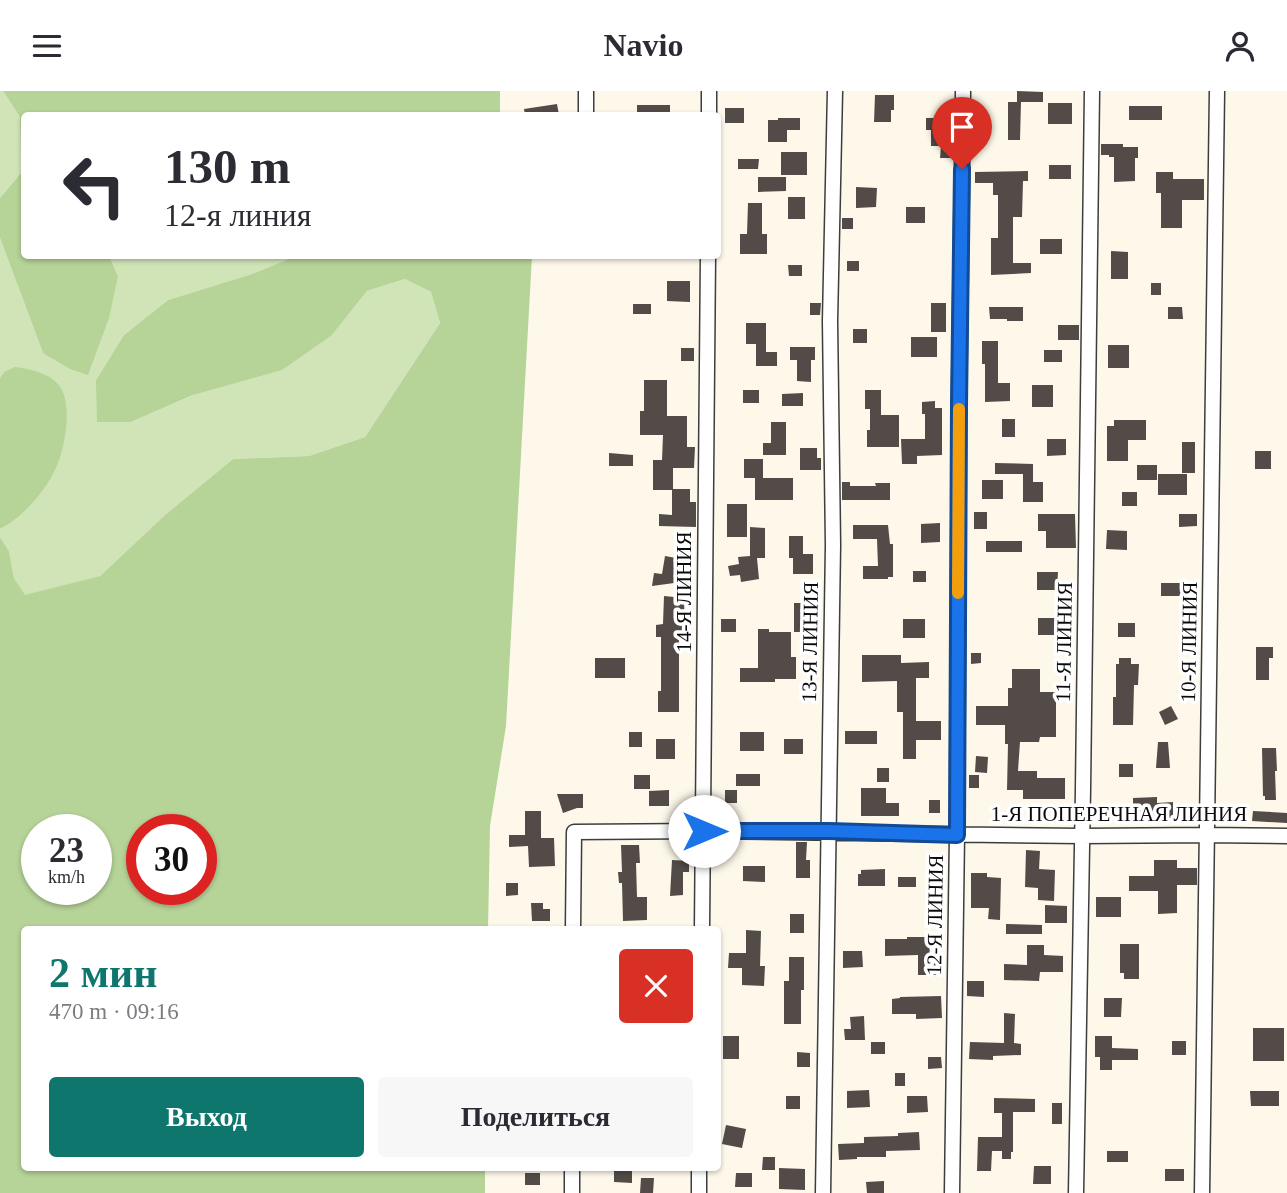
<!DOCTYPE html>
<html lang="ru">
<head>
<meta charset="utf-8">
<style>
  body { margin:0; font-family:Georgia,serif; background:#f7f7f7; color:#2b2b33; height:100vh; display:flex; flex-direction:column; font-size:26px; white-space:nowrap }
  * { box-sizing:border-box; margin:0 }
  p { font-size:23px; color:#7c7c81 }
  .icon { flex:none; width:38px; height:38px; fill:none; stroke:currentColor; stroke-width:2; stroke-linecap:round; stroke-linejoin:round }
  .map { position:relative; flex:1; overflow:hidden }
  .drawer { position:absolute; left:21px; top:835px; width:700px; height:245px; display:flex; flex-direction:column; background:#fff; border-radius:7px; box-shadow:0 2px 5px #0004 }
  .drawer>* { flex:none }
  .guide { position:absolute; left:21px; top:21px; width:700px; height:147px; border-radius:7px; box-shadow:0 2px 5px #0004; background:#fff; color:#2b2b33; overflow:hidden }
  .speed { position:absolute; left:21px; top:723px; display:flex; gap:14px; font-size:35px; font-weight:700; text-align:center }
  .speed>* { display:grid; place-content:center; width:91px; height:91px; border-radius:50%; background:#fff; box-shadow:0 2px 5px #0004; line-height:1 }
  .speed small { font-size:18px; font-weight:400 }
  .speed .limit { border:10px solid #d22; background:#fff; color:#111 }
  .pin { position:absolute; display:grid; place-items:center; width:60px; height:60px; color:#fff; margin:-72px -30px; border-radius:50% 50% 50% 0; rotate:-45deg; box-shadow:0 0 7px #0007 }
  .pin .icon { rotate:45deg }
  .me { position:absolute; width:77px; margin:-38px; rotate:90deg; stroke-linejoin:round; filter:drop-shadow(0 0 5px #0008) }
  .turn { display:flex; align-items:center; gap:24px; height:147px; padding:0 28px; font-size:32px }
  .turn .icon { width:91px; height:91px; stroke-width:2.5 }
  .turn b { display:block; font-size:49px; line-height:60px }
  .round { display:grid; place-items:center; flex:none; width:74px; height:74px; border-radius:7px; background:#f7f7f7 }
  .head { display:flex; align-items:center; justify-content:space-between; height:119px; padding:0 28px }
  h1 { font-size:42px; font-weight:800; line-height:52px; color:#0f766e }
  .button { display:flex; gap:14px; margin-top:auto; padding:14px 28px }
  .button a { flex:1; height:80px; border-radius:7px; background:#0f766e; color:#fff; font-size:28px; font-weight:800; line-height:80px; text-align:center }
  .button a+a { background:#f7f7f7; color:#2b2b33 }
  header { display:flex; justify-content:space-between; align-items:center; height:91px; padding:0 28px; background:#fff; font-size:32px; font-weight:800 }
  .map>svg:first-child { display:block }
  .green { fill:#d1e4b7 }
  .forest { fill:#b6d398; fill-rule:evenodd }
  .building { fill:#524b48 }
  .lines { fill:none; stroke-linecap:round; stroke-linejoin:round }
  .minor-casing { stroke:#3d3d3d; stroke-width:17 }
  .minor { stroke:#fff; stroke-width:14 }
  .route-casing { stroke:#114b97; stroke-width:18 }
  .route { stroke:#1a73e8; stroke-width:12 }
  .slow { stroke:#f59e0b; stroke-width:12 }
  .labels { text-anchor:middle; dominant-baseline:central; stroke-width:7; stroke-linejoin:round; paint-order:stroke }
  .street-label { font-size:21px; fill:#0a0a0a; stroke:#fff }
</style>
</head>
<body>
<header><svg class="icon" aria-label="menu" viewBox="0 0 24 24"><path d="M4 6h16M4 12h16M4 18h16"/></svg>Navio<svg class="icon" aria-label="person" viewBox="0 0 24 24"><circle cx="12" cy="8" r="4"/><path d="M4 21q1-7 8-7t8 7"/></svg></header>
<div class="map">
<svg width="1287" height="1102" viewBox="0 0 1287 1102">
  <rect width="100%" height="100%" fill="#fdf8ea"/>
  <path class="green" d="M0,0H3L20,26L21,82L0,107Z
    M0,147L43,262L118,185L109,165H296L252,183L168,209L124,244L96,289L131,331L332,244L367,200L405,188L431,201L440,232L365,346L309,365L233,368L165,424L100,485L25,505L14,487L9,460L0,446V438C27,426 48,394 59,367C63,357 64,345 66,334L4,281L0,287Z"/>
  <path class="forest" d="M3,0H500V24H24V164L109,165L118,185L109,227L88,284L70,278L43,262L0,147V107L21,82L20,26Z
    M296,165H532L506,635L490,735L488,838H24V1076H485V1102H0V446L9,460L14,487L25,504L100,485L165,424L233,368L309,365L365,346L440,232L431,201L405,188L367,200L332,244L282,279L193,304L131,331H97L96,289L124,244L168,209L252,183ZM96,738V798H37V738ZM142,738H201V798H142Z
    M15,276C29,278 45,281 56,291C75,308 65,359 55,379C45,400 21,429 0,438V287L4,281Z"/>
  <path class="building" d="M1017,0L1043,1V11H1021L1020,49H1008V11H1017Z
    M875,4H894V19H891V31H874Z
    M1048,12H1072V33H1048Z
    M557,13L559,24H525L524,18Z
    M637,14H670V24H637Z
    M1129,15H1162V29H1129Z
    M725,17H744V32H725Z
    M778,27H800V39H787V51H768V29H778Z
    M926,27H949V54H953V67H940L941,55H931V39H926Z
    M1101,53H1123V56H1138V67H1135V90L1114,91V66H1109V64H1101Z
    M781,61H807V84H781Z
    M738,68H759L758,78H738Z
    M1049,74H1071V88H1049Z
    M1028,80V90H1023L1022,126H1013V172H1031V182L991,184V147H998V104H993V92H975V81Z
    M1156,81H1173V88H1204V109H1182V137H1161V102H1156Z
    M758,86H786V100L758,101Z
    M856,96L877,97L876,116L856,117Z
    M788,106H805V128H788Z
    M748,112H762V143H767V163H740V143H747Z
    M906,116H925V132H906Z
    M842,127H853V138H842Z
    M1040,148H1062V163H1040Z
    M1111,160L1128,161V188H1111Z
    M847,170H859V180H847Z
    M788,174H802V185H789Z
    M667,190H690V211L667,210Z
    M1151,192H1161V204H1151Z
    M810,212H821L820,224H810Z
    M931,212H946V241H931Z
    M633,213H651V223H633Z
    M989,216H1023V230H1007V228H990Z
    M1168,216H1182L1183,228H1168Z
    M746,232H766V261H777V275H756V253H746Z
    M1058,234H1079V249H1058Z
    M853,238H867V252H853Z
    M911,246H937V266H911Z
    M982,250H998V292H1010V310L985,311V273H982Z
    M1108,254H1129V277H1108Z
    M790,256H815V269H811V291L797,290V269H790Z
    M681,257H694V270H681Z
    M1044,259H1062V271H1044Z
    M644,289H667V325H687V356H695L694,377H673V398H690V411H696V436L659,435V423L672,424V399H653V369H662L663,344H640V320H644Z
    M1032,294H1053V316H1032Z
    M743,299H759V312H743Z
    M865,299H881V324H899V356H867V339H870V318H865Z
    M803,302V315H782V303Z
    M935,310V317H942V364L917,365V373H902L901,348H925V323H922V311Z
    M1002,328H1015V346H1002Z
    M1114,329H1146V349H1128V370H1107V335H1114Z
    M771,331H786V364H763V352H771Z
    M1047,348H1066V364L1047,365Z
    M1182,351H1195V382H1182Z
    M800,357H817V367H821V379H800Z
    M1255,360H1271V378H1255Z
    M609,362L633,364V375H609Z
    M744,368H763V387H744Z
    M995,372L1033,373V391H1043V411H1023V383H995Z
    M1137,374H1157V389H1137Z
    M1158,383H1187V404H1158Z
    M755,387H793V409H755Z
    M982,389H1003V408H982Z
    M842,391H850V395H876L875,392H890V409H842Z
    M1122,401H1137V415H1122Z
    M727,413H747V446H727Z
    M974,421H987V438H974Z
    M1038,423H1075L1076,457H1046V440H1038Z
    M1179,423H1197V435L1179,436Z
    M940,432V451L921,452V433Z
    M853,434H888L890,453H893V486H888V488H863V475H878L877,448H853Z
    M750,436L765,437V467H757L759,488L741,491L740,484L730,485L728,475L739,473L738,466L750,465Z
    M1107,439L1127,440V459L1106,458Z
    M789,445H803V463H813V483H793V467H789Z
    M986,450H1022V461H986Z
    M665,465L687,469L684,487L689,488V490L652,495L654,482L662,483Z
    M913,480H926V491H913Z
    M1037,481H1058L1057,499H1037Z
    M1161,492H1185V505H1161Z
    M664,505L684,507L685,546H679V621H658V600H661V546H656V534L663,533Z
    M794,512H814V541H794Z
    M1038,527H1057V544H1038Z
    M721,528H736V541H721Z
    M903,528H925V547H903Z
    M1118,532H1135V546H1118Z
    M758,538H769V541H791V566H796V588H775V591H740V577H758Z
    M1256,556H1273V567H1269V589H1256Z
    M971,562H981V572L971,573Z
    M862,564H901V572L929,571V587H916V630H941V649H916V668H903V621H897V590L862,591Z
    M595,567H625V587H595Z
    M1119,567H1131V573H1139L1138,594H1134L1133,634H1113V606H1116V573H1119Z
    M1012,578H1040V601H1056V646H1040L1039,651H1020L1018,680H1037V687H1065V708H1023V699H1007L1008,653H1005V634H976V615H1008V597H1012Z
    M1171,615L1178,628L1165,634L1159,621Z
    M845,640H877V653H845Z
    M629,641H642V656H629Z
    M740,641H764V660H740Z
    M656,648H675V668H656Z
    M784,648H803V663H784Z
    M1158,651H1168L1170,677H1156Z
    M1262,657H1276L1277,680H1275L1276,709H1265V705H1263Z
    M976,665L988,666L987,682L975,681Z
    M1119,673H1133V686H1119Z
    M877,677H889V691H877Z
    M736,683H760V695H736Z
    M634,684H650V698H634Z
    M969,684H979V697H969Z
    M861,697H886V712H899V725H861Z
    M669,699V715H649V700Z
    M725,699H737V712H725Z
    M557,703H583V717H577L563,722Z
    M1157,706V712L1173,711V731L1133,732V707Z
    M929,709H940V722H929Z
    M1097,714H1111V726H1097Z
    M525,720H541V747H554L555,775L529,776L528,755L509,756V744H525Z
    M1253,720L1287,722V732L1252,730Z
    M796,751H807L806,769H810V787H796Z
    M621,754H639L640,772H636L637,806H647V829L623,830L622,792H619L618,781H622Z
    M1026,759L1040,760L1039,778L1055,779L1054,810L1038,809V797L1025,796Z
    M672,769L689,770V781H683V804L670,805Z
    M1154,769H1177V777H1197V794H1177V822L1158,823V800H1129V785H1154Z
    M743,775H765V791L743,790Z
    M885,778V795H858V783H861V779Z
    M971,782H987V786L1001,787L1000,829L988,828L989,817H971Z
    M898,786H916V796H898Z
    M506,792H518V804L506,805Z
    M1096,806H1121V826H1096Z
    M531,812H543V818H550V830H532Z
    M1045,814L1067,815V832H1045Z
    M790,823H804V842H790Z
    M1006,833L1042,834V843H1006Z
    M746,839L761,840L760,875H765L764,895L742,894V877H728L729,862H746Z
    M907,846H929L930,868H936V884H918V864L885,865V848H907Z
    M1120,853H1139V888H1124V882H1120Z
    M1027,854H1044V864L1063,865V881H1040L1039,890L1004,889V873L1027,874Z
    M843,860H862L863,876L843,877Z
    M789,866H804V899H801V933H784V890H789Z
    M967,890H984V906L967,905Z
    M941,905L942,927L916,928V923H892V908L900,907V906Z
    M1104,907H1122L1121,926H1104Z
    M1004,922L1015,923L1014,952L1021,953V964L993,965V969L969,968L970,951L1004,952Z
    M864,925L865,949H845L844,938H851L850,926Z
    M1253,937H1284V970H1253Z
    M723,945H739V968H723Z
    M1095,945H1112V957L1138,958V969H1112V979H1100V966H1095Z
    M1172,950H1186V964H1172Z
    M871,951H885V963H871Z
    M797,961L810,962V976H797Z
    M928,966H941L942,977L928,978Z
    M895,982H905V995H895Z
    M869,999L870,1016L847,1017V1000Z
    M1250,1000H1279V1015H1251Z
    M786,1005H800V1018H786Z
    M907,1005H927L928,1021L907,1022Z
    M994,1007L1035,1008V1021H1013V1061H1011V1068H1002V1060H992L991,1080H977L978,1046H1002V1022H994Z
    M1052,1012H1062V1033H1052Z
    M726,1034L746,1038L742,1057L722,1053Z
    M919,1041L920,1059L886,1060V1066H857V1068L839,1069L838,1053L864,1052V1046L898,1045V1042Z
    M1107,1060H1128V1071H1107Z
    M763,1066H775V1079H762Z
    M1034,1075H1051V1093H1033Z
    M614,1077H632V1092L614,1091Z
    M779,1077L805,1078V1099L779,1098Z
    M1165,1078H1184V1090H1165Z
    M525,1082H540V1094H525Z
    M736,1082H752V1096H735Z
    M641,1087H654L653,1102H640Z
    M884,1090V1102H867L866,1091Z"/>
  <g class="lines">
    <g class="minor-casing">
      <path id="minor" d="M586,0V24
        M709,24V0
        M573,838L574,741L704,740L1081,745L1206,744L1287,745
        M702,838L708,164
        M572,1102V1076
        M699,1102V1076
        M823,1102L833,454L830,230L835,0
        M952,1102L957,743L959,314L963,0
        M1076,1102L1083,698L1092,0
        M1202,1102L1217,0"/>
    </g>
    <use href="#minor" class="minor"/>
  </g>
  <g class="lines">
    <g class="route-casing">
      <path id="route" d="M704,740H829L957,744L959,314L962,78"/>
    </g>
    <use href="#route" class="route"/>
    <path class="slow" d="M958,502L959,318"/>
  </g>
  <g class="labels">
    <g class="street-label">
      <text transform="translate(684 501) rotate(-90)">14-Я ЛИНИЯ</text>
      <text transform="translate(810 551) rotate(-89)">13-Я ЛИНИЯ</text>
      <text transform="translate(1064 551) rotate(-89)">11-Я ЛИНИЯ</text>
      <text transform="translate(1189 551) rotate(-89)">10-Я ЛИНИЯ</text>
      <text x="1119" y="723">1-Я ПОПЕРЕЧНАЯ ЛИНИЯ</text>
      <text transform="translate(935 824) rotate(-89)">12-Я ЛИНИЯ</text>
    </g>
  </g>
</svg>
<div class="speed"><div>23<small>km/h</small></div><div class="limit">30</div></div>
<div class="pin" style="left:962px;top:78px;background:#d93025"><svg class="icon" aria-label="arrive" viewBox="0 0 24 24"><path d="M6 21V4h12l-3 4 3 4H6"/></svg></div>
<svg class="me" style="left:704px;top:740px" viewBox="-20 -20 40 40"><circle r="19" fill="#fff"/><path d="M0-13L10 11 0 6-10 11z" fill="#1a73e8"/></svg>
<div class="guide">
<div class="turn"><svg class="icon" aria-label="left" viewBox="0 0 24 24"><path d="M17 20v-9H6M10 6l-5 5 5 5"/></svg><div><b>130 m</b>12-я линия</div></div>
</div>
<section class="drawer">
<div class="head"><div><h1>2 мин</h1><p>470 m · 09:16</p></div><a class="round" style="background:#d93025;color:#fff"><svg class="icon" aria-label="close" viewBox="0 0 24 24"><path d="M6 6l12 12M18 6L6 18"/></svg></a></div>
<div class="button"><a>Выход</a><a>Поделиться</a></div>
</section>
</div>
</body>
</html>
